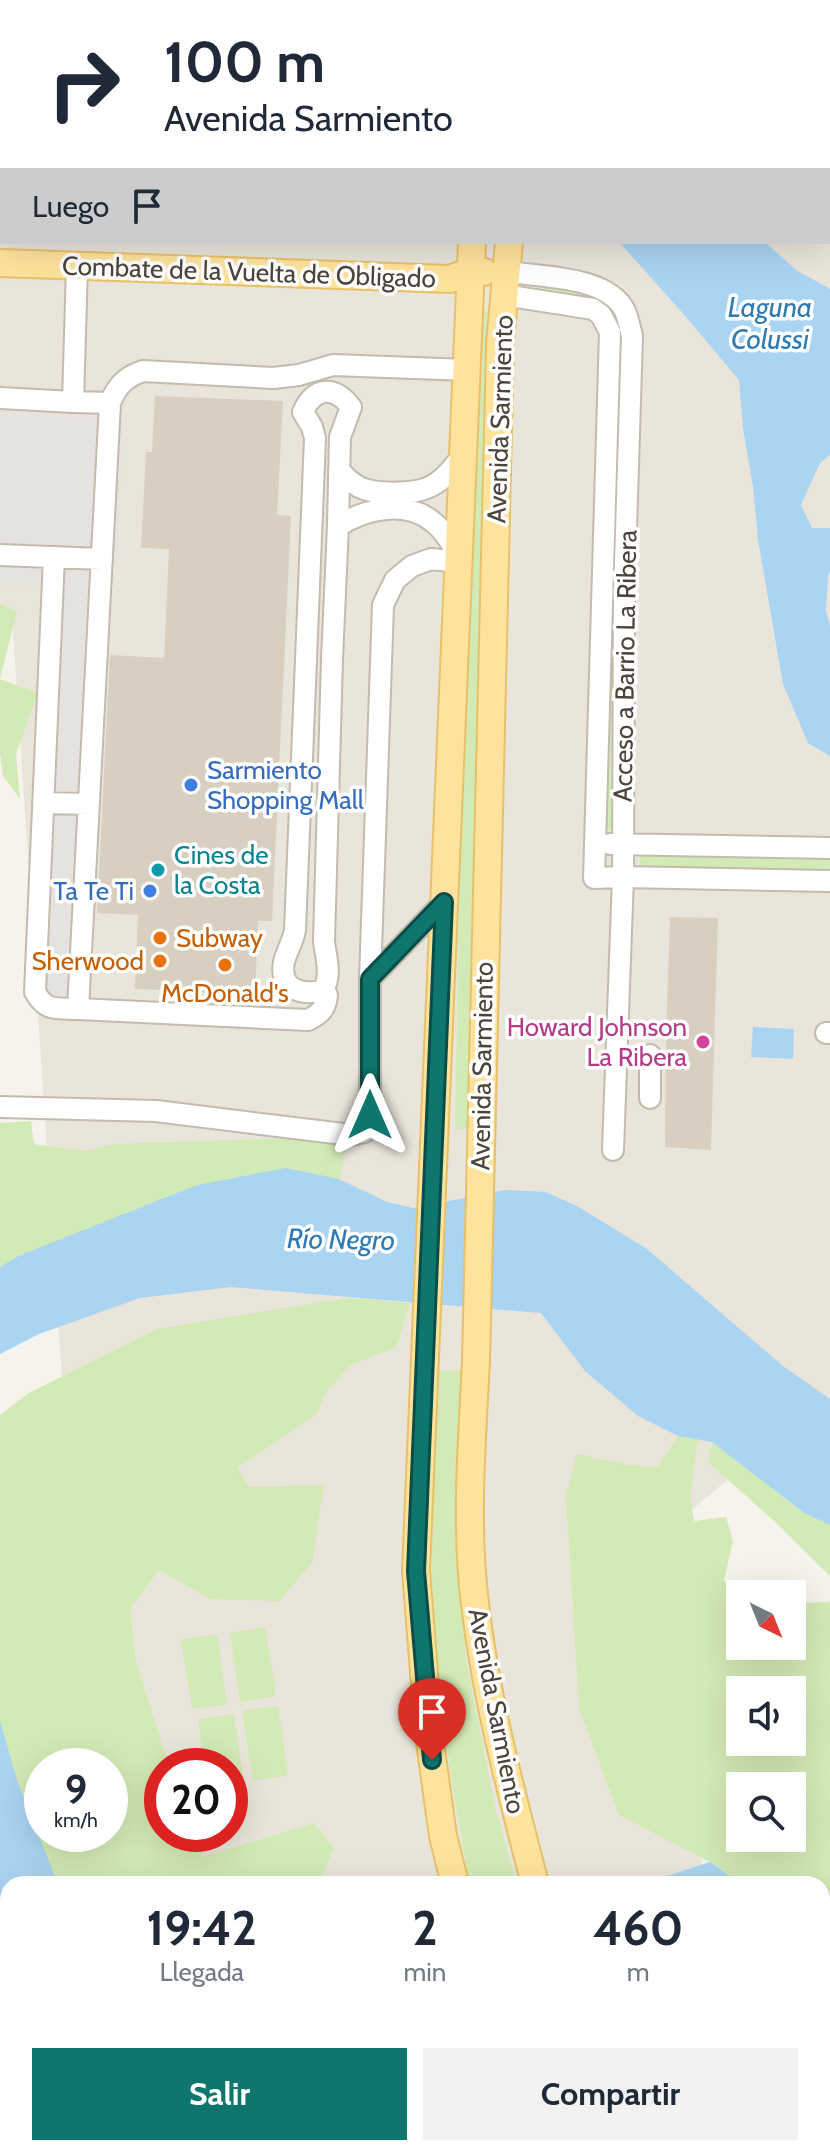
<!DOCTYPE html>
<html lang="es">
<head>
<meta charset="utf-8">
<style>
  body { margin:0; font-family:Cabin,sans-serif; background:#f2f2f3; color:#1f2937; height:100vh; display:flex; flex-direction:column; font-size:30px; white-space:nowrap }
  * { box-sizing:border-box; margin:0 }
  p { font-size:26px; color:#747a83 }
  .icon { flex:none; width:44px; height:44px; fill:none; stroke:currentColor; stroke-width:2; stroke-linecap:round; stroke-linejoin:round }
  .map { position:relative; flex:1; overflow:hidden }
  .drawer { position:absolute; left:0px; top:1876px; width:830px; height:280px; display:flex; flex-direction:column; background:#fff; border-radius:24px 24px 0 0; box-shadow:0 8px 32px #0002 }
  .drawer>* { flex:none }
  .top-card { position:absolute; left:0px; top:0px; width:830px; height:244px; box-shadow:0 8px 32px #0002; background:#fff; color:#1f2937; overflow:hidden }
  .needle { width:52px; rotate:137deg }
  .controls { position:absolute; left:726px; top:1580px; display:grid; gap:16px }
  .controls a { display:grid; place-items:center; width:80px; height:80px; border-radius:0px; background:#fff; box-shadow:0 8px 32px #0002; font-size:40px }
  .speed { position:absolute; left:24px; top:1748px; display:flex; gap:16px; font-size:40px; font-weight:700; text-align:center }
  .speed>* { display:grid; place-content:center; width:104px; height:104px; border-radius:50%; background:#fff; box-shadow:0 8px 32px #0002; line-height:1 }
  .speed small { font-size:20px; font-weight:400 }
  .speed .limit { border:12px solid #d22; background:#fff; color:#111 }
  .pin { position:absolute; display:grid; place-items:center; width:68px; height:68px; color:#fff; margin:-82px -34px; border-radius:50% 50% 50% 0; rotate:-45deg; box-shadow:0 0 8px #0007 }
  .pin .icon { rotate:45deg }
  .me { position:absolute; width:88px; margin:-44px; rotate:0deg; stroke-linejoin:round; filter:drop-shadow(0 0 6px #0008) }
  .turn { display:flex; align-items:center; gap:28px; height:168px; padding:0 32px; font-size:36px }
  .turn .icon { width:104px; height:104px; stroke-width:2.5 }
  .turn b { display:block; font-size:56px; line-height:68px }
  .then { display:flex; align-items:center; height:76px; padding:0 32px; background:#0003; gap:16px; font-size:30px }
  .eta { display:flex; justify-content:space-evenly; align-items:center; height:136px; text-align:center }
  .eta b { font-size:48px; font-weight:700; line-height:56px }
  .button { display:flex; gap:16px; margin-top:auto; padding:16px 32px }
  .button a { flex:1; height:92px; border-radius:0px; background:#0f766e; color:#fff; font-size:32px; font-weight:700; line-height:92px; text-align:center }
  .button a+a { background:#f2f2f3; color:#1f2937 }
  .map>svg:first-child { display:block }
  .residential { fill:#eae5da; fill-rule:evenodd }
  .green { fill:#d2eab5; fill-rule:evenodd }
  .parking { fill:#e5e3e0 }
  .water { fill:#a9d4f2 }
  .building { fill:#d8cfc1 }
  .lines { fill:none; stroke-linecap:round; stroke-linejoin:round }
  .minor-casing { stroke:#c2bbae; stroke-width:24 }
  .major-casing { stroke:#e6c16a; stroke-width:30 }
  .minor { stroke:#fff; stroke-width:20 }
  .major { stroke:#ffe39c; stroke-width:26 }
  .route-casing { stroke:#0a4d48; stroke-width:20 }
  .route { stroke:#0f766e; stroke-width:14 }
  .shop-dot { fill:#3f7fe0; stroke:#fff; stroke-width:3 }
  .culture-dot { fill:#0f9aa8; stroke:#fff; stroke-width:3 }
  .food-dot { fill:#e8710a; stroke:#fff; stroke-width:3 }
  .hotel-dot { fill:#d1479c; stroke:#fff; stroke-width:3 }
  .labels { text-anchor:middle; dominant-baseline:central; stroke-width:7; stroke-linejoin:round; paint-order:stroke }
  .street-label { font-size:26px; fill:#4b4439; stroke:#fff }
  .shop-label { font-size:26px; fill:#366cbe; stroke:#fff; text-anchor:start }
  .culture-label { font-size:26px; fill:#0d838f; stroke:#fff; text-anchor:start }
  .food-label { font-size:26px; fill:#c56008; stroke:#fff; text-anchor:start }
  .hotel-label { font-size:26px; fill:#b23c85; stroke:#fff; text-anchor:end }
  .water-label { font-size:28px; font-style:italic; fill:#2e7ab2; stroke:#fff }
</style>
</head>
<body>
<div class="map">
<svg width="830" height="2156" viewBox="0 0 830 2156">
  <rect width="100%" height="100%" fill="#f6f3ec"/>
  <path class="residential" d="M0,0H830V1399L825,1397L590,1596L711,1884H220L185,1834H230V1766H162L82,1686L12,615L0,609ZM2,2H828V242H2Z
    M403,2148H822L826,2156H408Z"/>
  <path class="green" d="M0,0H117V2H2V231H0Z
    M539,288L581,289L593,292L619,315L624,331L615,584L608,586L613,322L539,295Z
    M478,311H495L472,1129H455L459,913Z
    M0,604L17,611L0,679L38,693L16,754L20,799L3,776L0,753Z
    M606,609H616V830L600,829Z
    M640,852L830,858V872L640,866Z
    M31,1121L34,1144L84,1151L115,1144L289,1138L347,1144L339,1179L286,1168L16,1257L0,1267V1123Z
    M349,1298L410,1303L396,1347L351,1365L326,1392L317,1414L237,1468L250,1487L324,1485L312,1563L279,1601L210,1599L159,1570L130,1609L136,1662L169,1766H162V1834H202V1857L314,1823L334,1849L318,1884H8V2148H426L431,2156H0V1415L27,1394L157,1329ZM42,1766H110V1834H42Z
    M460,1370L461,1540L466,1661L496,1812L517,1884H469L438,1696L431,1600L435,1371Z
    M678,1436L698,1440L690,1495L694,1521L726,1517L733,1541L724,1581L755,1594H740V1646H792V1603L829,1602L830,1600V2156H813L811,2148H822V1884H741L710,1862L619,1815L579,1708L566,1497L577,1454L628,1465L657,1467ZM740,1690H792V1742H740ZM740,1786H792V1838H740Z
    M712,1442L804,1513L830,1525V1576L774,1521L708,1462Z
    M265,1627L276,1696L240,1702L230,1633Z
    M217,1634L227,1704L192,1709L181,1640Z
    M278,1706L288,1775L253,1781L242,1711Z
    M234,1714L244,1784L230,1786V1766H205L198,1720Z"/>
  <path class="parking" d="M0,414L123,418L117,564L87,563L71,1011H45L60,586L0,584Z"/>
  <path class="water" d="M619,242H765L796,270L830,289V455L820,463L801,505L812,528H830V572L828,575L826,611L830,626V756L808,743L783,684L758,540L753,487L743,428L739,380L680,310Z
    M753,1027L794,1029L793,1059L751,1057Z
    M286,1168L339,1179L387,1202L413,1208L506,1190L546,1192L577,1206L647,1249L783,1366L830,1399V1525L804,1513L712,1442L678,1436L638,1416L585,1371L541,1313L231,1287L140,1298L39,1334L0,1354V1267L16,1257L197,1185Z
    M0,1721L18,1783L58,1884H8V1962L0,1956Z
    M710,1862L741,1884H671L667,1876Z"/>
  <path class="building" d="M155,396L283,401L277,515L291,516L272,921H258L255,994L135,989L138,915L97,913L110,655L164,658L169,549L141,548L146,452H152Z
    M670,917L718,918L711,1150L665,1147L666,1037Z"/>
  <g class="lines">
    <g class="minor-casing">
      <path id="minor" d="M321,0L322,2
        M77,266L73,402L110,403L78,1009L308,1020C320,1014 326,1009 327,995L323,991C332,974 326,959 324,941L332,659L338,526C365,509 406,499 433,522C445,531 452,545 459,557
        M508,272C542,277 608,276 625,311C628,318 630,328 632,336L624,595L623,877L613,1150
        M504,295L593,309L601,315L610,332L594,878L623,877L830,881
        M0,398L73,402
        M110,403C117,386 125,377 143,371L273,378L299,375L333,365L468,370
        M339,470C346,478 354,486 364,489C378,494 413,494 427,488C443,482 454,466 464,454
        M0,555L102,559
        M54,557L35,992C46,1012 57,1008 78,1009
        M43,803L89,804
        M610,844L830,848
        M370,979L383,605L395,580L412,566L431,559L459,562
        M323,991C301,995 279,990 284,962C287,950 293,942 295,930L315,438L312,427L303,412C314,387 334,385 351,407L340,437L338,526
        M826,1033H830
        M650,1098V1055
        M0,1107L156,1111L351,1135L364,1132L370,1115V979L444,902"/>
    </g>
    <g class="major-casing">
      <path id="major" d="M480,2V0
        M517,2V0
        M509,242L500,345L476,1361C472,1442 465,1524 475,1604C486,1699 511,1791 535,1884
        M0,263L450,279L471,271L484,272
        M455,1884L443,1836L429,1735L416,1571L472,242
        M556,2148L560,2156
        M646,2148L650,2156"/>
    </g>
    <use href="#minor" class="minor"/>
    <use href="#major" class="major"/>
  </g>
  <g class="lines">
    <g class="route-casing">
      <path id="route" d="M370,1115V979L444,902L416,1571L432,1760"/>
    </g>
    <use href="#route" class="route"/>
  </g>
  <g class="shop-dot">
    <circle cx="191" cy="785" r="8"/>
    <circle cx="150" cy="891" r="8"/>
  </g>
  <circle class="culture-dot" cx="158" cy="870" r="8"/>
  <g class="food-dot">
    <circle cx="160" cy="938" r="8"/>
    <circle cx="160" cy="961" r="8"/>
    <circle cx="225" cy="965" r="8"/>
  </g>
  <circle class="hotel-dot" cx="703" cy="1042" r="8"/>
  <g class="labels">
    <g class="street-label">
      <text transform="translate(249 272) rotate(2)">Combate de la Vuelta de Obligado</text>
      <text transform="translate(500 419) rotate(-88)">Avenida Sarmiento</text>
      <text transform="translate(625 666) rotate(-89)">Acceso a Barrio La Ribera</text>
      <text transform="translate(482 1066) rotate(-89)">Avenida Sarmiento</text>
      <text transform="translate(497 1711) rotate(79)">Avenida Sarmiento</text>
    </g>
    <g class="shop-label">
      <text x="207" y="770">Sarmiento<tspan x="207" dy="30">Shopping Mall</tspan></text>
      <text x="134" y="891" text-anchor="end">Ta Te Ti</text>
    </g>
    <g class="culture-label">
      <text x="174" y="855">Cines de<tspan x="174" dy="30">la Costa</tspan></text>
    </g>
    <g class="food-label">
      <text x="176" y="938">Subway</text>
      <text x="144" y="961" text-anchor="end">Sherwood</text>
      <text x="225" y="993" text-anchor="middle">McDonald's</text>
    </g>
    <g class="hotel-label">
      <text x="687" y="1027">Howard Johnson<tspan x="687" dy="30">La Ribera</tspan></text>
    </g>
    <g class="water-label">
      <text x="770" y="307">Laguna<tspan x="770" dy="32">Colussi</tspan></text>
      <text transform="translate(341 1239) rotate(1)">Río Negro</text>
    </g>
  </g>
</svg>
<div class="controls">
<a><svg class="needle" viewBox="-14 -14 28 28"><path d="M0-13l5 13h-10z" fill="#e53935"/><path d="M0 13l5-13h-10z" fill="#747a83"/></svg></a>
<a><svg class="icon" aria-label="sound" viewBox="0 0 24 24"><path d="M4 9h4l5-4v14l-5-4H4zM17 9q2 3 0 6"/></svg></a>
<a><svg class="icon" aria-label="search" viewBox="0 0 24 24"><circle cx="10" cy="10" r="6"/><path d="M15 15l6 6"/></svg></a>
</div>
<div class="speed"><div>9<small>km/h</small></div><div class="limit">20</div></div>
<div class="pin" style="left:432px;top:1760px;background:#d93025"><svg class="icon" aria-label="arrive" viewBox="0 0 24 24"><path d="M6 21V4h12l-3 4 3 4H6"/></svg></div>
<svg class="me" style="left:370px;top:1115px" viewBox="-20 -20 40 40"><path d="M0-17L14 15 0 8-14 15z" fill="#0f766e" stroke="#fff" stroke-width="4"/></svg>
<div class="top-card">
<div class="turn"><svg class="icon" aria-label="right" viewBox="0 0 24 24"><path d="M7 20v-9h11M14 6l5 5-5 5"/></svg><div><b>100 m</b>Avenida Sarmiento</div></div>
<div class="then">Luego<svg class="icon" aria-label="arrive" viewBox="0 0 24 24"><path d="M6 21V4h12l-3 4 3 4H6"/></svg></div>
</div>
<section class="drawer">
<div class="eta">
<div><b>19:42</b><p>Llegada</p></div>
<div><b>2</b><p>min</p></div>
<div><b>460</b><p>m</p></div>
</div>
<div class="button"><a>Salir</a><a>Compartir</a></div>
</section>
</div>
</body>
</html>
